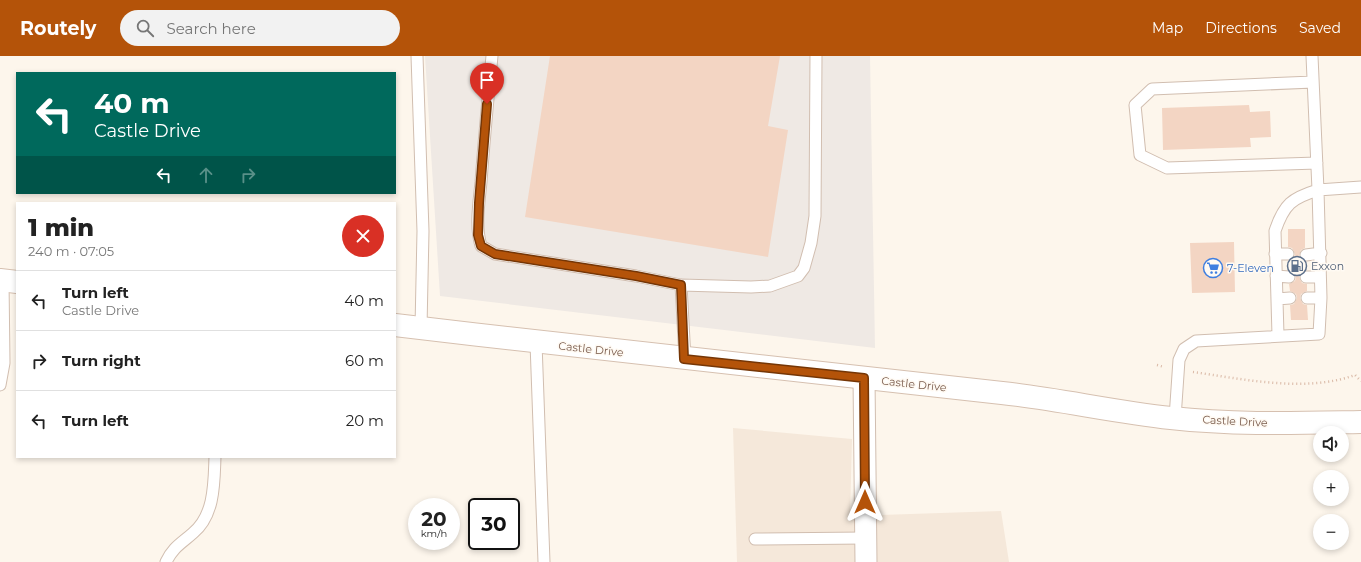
<!DOCTYPE html>
<html lang="en">
<head>
<meta charset="utf-8">
<style>
  body { margin:0; font-family:Montserrat,sans-serif; background:#f2f2f2; color:#222; height:100vh; display:flex; flex-direction:column; font-size:15px; white-space:nowrap }
  * { box-sizing:border-box; margin:0 }
  p { font-size:13px; color:#767676 }
  .icon { flex:none; width:22px; height:22px; fill:none; stroke:currentColor; stroke-width:2; stroke-linecap:round; stroke-linejoin:round }
  .map { position:relative; flex:1; overflow:hidden }
  .panel { position:absolute; left:16px; top:146px; width:380px; height:256px; display:flex; flex-direction:column; background:#fff; border-radius:0px; box-shadow:0 2px 6px #0003 }
  .panel>* { flex:none }
  .hud { position:absolute; left:16px; top:16px; width:380px; height:122px; border-radius:0px; box-shadow:0 2px 6px #0003; background:#00695c; color:#fff; overflow:hidden }
  .controls { position:absolute; left:1313px; top:370px; display:grid; gap:8px }
  .controls a { display:grid; place-items:center; width:36px; height:36px; border-radius:50%; background:#fff; box-shadow:0 2px 6px #0003; font-size:20px }
  .speed { position:absolute; left:408px; top:442px; display:flex; gap:8px; font-size:20px; font-weight:700; text-align:center }
  .speed>* { display:grid; place-content:center; width:52px; height:52px; border-radius:50%; background:#fff; box-shadow:0 2px 6px #0003; line-height:1 }
  .speed small { font-size:10px; font-weight:400 }
  .speed .limit { border:2px solid #111; border-radius:6px; background:#fff; color:#111 }
  .pin { position:absolute; display:grid; place-items:center; width:34px; height:34px; color:#fff; margin:-41px -17px; border-radius:50% 50% 50% 0; rotate:-45deg; box-shadow:0 0 4px #0007 }
  .pin .icon { rotate:45deg }
  .me { position:absolute; width:44px; margin:-22px; rotate:0deg; stroke-linejoin:round; filter:drop-shadow(0 0 3px #0008) }
  .turn { display:flex; align-items:center; gap:14px; height:84px; padding:0 12px; font-size:18px }
  .turn .icon { width:52px; height:52px; stroke-width:2.5 }
  .turn b { display:block; font-size:28px; line-height:34px }
  .lanes { display:flex; align-items:center; height:38px; padding:0 12px; background:#0003; justify-content:center; gap:20px; direction:ltr }
  .lanes .off { opacity:.35 }
  .round { display:grid; place-items:center; flex:none; width:42px; height:42px; border-radius:21px; background:#f2f2f2 }
  .overview { display:flex; align-items:center; justify-content:space-between; height:68px; padding:0 12px }
  h1 { font-size:24px; font-weight:800; line-height:30px }
  ul { padding:0; list-style:none }
  li { display:flex; align-items:center; gap:12px; height:60px; padding:0 12px; border-top:1px solid #e0e0e0 }
  li div { flex:1 }
  li b { display:block; font-size:15px }
  li em { font-style:normal }
  header { display:flex; align-items:center; gap:24px; box-sizing:border-box; height:56px; padding:0 20px; background:#b45309; color:#fff }
  header strong { font-size:19px }
  nav { display:flex; gap:22px; margin-inline-start:auto; font-size:14px }
  .search { width:280px; height:36px; background:#f2f2f2; display:flex; align-items:center; gap:10px; box-sizing:border-box; padding:0 14px; border-radius:22px; color:#767676; font-size:15px }
  .map>svg:first-child { display:block }
  .residential { fill:#f5e8da }
  .industrial { fill:#efe9e4 }
  .building { fill:#f3d5c3 }
  .lines { fill:none; stroke-linecap:round; stroke-linejoin:round }
  .lane-casing { stroke:#d1beb0; stroke-width:13 }
  .street-casing { stroke:#d1beb0; stroke-width:23 }
  .secondary-casing { stroke:#d6c0b0; stroke-width:24 }
  .path { stroke:#d9b8a5; stroke-width:2.5; stroke-dasharray:1 3; stroke-linecap:butt }
  .lane { stroke:#fff; stroke-width:11 }
  .street { stroke:#fff; stroke-width:21 }
  .secondary { stroke:#fff; stroke-width:22 }
  .route-casing { stroke:#753606; stroke-width:10 }
  .route { stroke:#b45309; stroke-width:7 }
  .labels { text-anchor:middle; dominant-baseline:central; stroke-width:3; stroke-linejoin:round; paint-order:stroke }
  .service-label { font-size:11px; fill:#4e5e75; stroke:#fffaf3; text-anchor:start }
  .shop-label { font-size:11px; fill:#366cbe; stroke:#fffaf3; text-anchor:start }
  .street-label { font-size:11px; fill:#7a5c4d; stroke:#fffaf3 }
</style>
</head>
<body>
<header>
<strong>Routely</strong>
<div class="search"><svg class="icon" aria-label="search" viewBox="0 0 24 24"><circle cx="10" cy="10" r="6"/><path d="M15 15l6 6"/></svg>Search here</div>
<nav><a>Map</a><a>Directions</a><a>Saved</a></nav>
</header>
<div class="map">
<svg width="1361" height="506" viewBox="0 0 1361 506">
  <rect width="100%" height="100%" fill="#fdf6ec"/>
  <path class="residential" d="M733,372L852,383L850,460L1001,455L1009,506H737Z"/>
  <path class="industrial" d="M425,0H870L875,292L440,240Z"/>
  <path class="building" d="M550,0H780L768,70L788,74L768,201L525,161Z
    M1249,49L1250,56L1270,55L1271,81L1250,82L1251,91L1163,94L1162,52Z
    M1288,173H1305V192L1301,194L1299,200L1301,204L1306,206V214L1300,217L1299,221L1302,227L1307,228V235L1301,238L1300,242L1303,248L1307,249L1308,264H1291L1290,249L1294,248L1297,242L1296,238L1290,235L1289,228L1295,225L1296,221L1293,215L1289,214V205L1294,202L1295,198L1292,192L1288,191Z
    M1234,186L1235,236L1192,237L1190,187Z"/>
  <g class="lines">
    <g class="lane-casing">
      <path id="lane" d="M417,0L423,175L421,272
        M492,0C488,42 484,84 481,126C479,147 475,170 481,190L495,198L636,220L681,229L751,231L770,230L798,220L804,212L811,187L815,160L816,0
        M1312,0L1318,134L1361,131
        M1313,26L1152,33L1135,49L1140,99L1167,112L1317,107
        M1275,198H1288
        M1306,199L1321,197
        M1276,220L1289,221
        M1306,221H1320
        M681,229L685,303
        M1307,242H1321
        M1277,243L1290,242
        M536,287L544,506
        M0,329L4,307L3,224
        M1175,362L1179,304L1184,293L1196,285L1319,278L1321,242L1318,134C1292,142 1284,148 1275,175L1278,279
        M755,483L865,482
        M166,506C173,491 182,487 193,477C215,459 214,426 215,401"/>
    </g>
    <g class="street-casing">
      <path id="street" d="M864,322L866,506"/>
    </g>
    <g class="secondary-casing">
      <path id="secondary" d="M0,224L17,226
        M395,269C597,293 799,316 1002,337C1058,343 1114,356 1171,362C1234,369 1298,367 1361,366"/>
    </g>
    <path class="path" d="M1157,309L1164,311
      M1193,316C1243,323 1306,337 1355,319L1361,325"/>
    <use href="#lane" class="lane"/>
    <use href="#street" class="street"/>
    <use href="#secondary" class="secondary"/>
  </g>
  <g class="lines">
    <g class="route-casing">
      <path id="route" d="M487,48L479,147L478,179L481,190L495,198L636,220L681,229L684,303L864,322L865,446"/>
    </g>
    <use href="#route" class="route"/>
  </g>
  <defs>
    <g id="fuel-ring" transform="scale(1)"><circle r="9.5" fill="#fffaf3" stroke="#5c6f8a" stroke-width="1.5"/><path d="M-5.5-6h7V0h2V4h1.3V-2.5L3-4.5l.8-.8L6-3V5H2.5V1h-1V6h-7ZM-4.2-4.7v3.2H.2V-4.7Z" fill="#5c6f8a"/></g>
    <g id="supermarket-ring" transform="scale(1)"><circle r="9.5" fill="#fffaf3" stroke="#3f7fe0" stroke-width="1.5"/><path d="M-6-5.5h2.5l.6 2H6L4.5 2H-2.5L-4.4-4H-6ZM-1.5 3.2a1.3 1.3 0 1 0 .1 0ZM3 3.2a1.3 1.3 0 1 0 .1 0Z" fill="#3f7fe0"/></g>
  </defs>
  <g fill-rule="evenodd">
    <use href="#fuel-ring" x="1297" y="210"/>
    <use href="#supermarket-ring" x="1213" y="212"/>
  </g>
  <g class="labels">
    <g class="service-label">
      <text x="1311" y="210">Exxon</text>
    </g>
    <g class="shop-label">
      <text x="1227" y="212">7-Eleven</text>
    </g>
    <g class="street-label">
      <text transform="translate(591 293) rotate(6)">Castle Drive</text>
      <text transform="translate(914 328) rotate(6)">Castle Drive</text>
      <text transform="translate(1235 365) rotate(3)">Castle Drive</text>
    </g>
  </g>
</svg>
<div class="controls">
<a><svg class="icon" aria-label="sound" viewBox="0 0 24 24"><path d="M4 9h4l5-4v14l-5-4H4zM17 9q2 3 0 6"/></svg></a>
<a>+</a>
<a>−</a>
</div>
<div class="speed"><div>20<small>km/h</small></div><div class="limit">30</div></div>
<div class="pin" style="left:487px;top:48px;background:#d93025"><svg class="icon" aria-label="arrive" viewBox="0 0 24 24"><path d="M6 21V4h12l-3 4 3 4H6"/></svg></div>
<svg class="me" style="left:865px;top:446px" viewBox="-20 -20 40 40"><path d="M0-17L14 15 0 8-14 15z" fill="#b45309" stroke="#fff" stroke-width="4"/></svg>
<div class="hud">
<div class="turn"><svg class="icon" aria-label="left" viewBox="0 0 24 24"><path d="M17 20v-9H6M10 6l-5 5 5 5"/></svg><div><b>40 m</b>Castle Drive</div></div>
<div class="lanes"><svg class="icon" aria-label="left" viewBox="0 0 24 24"><path d="M17 20v-9H6M10 6l-5 5 5 5"/></svg><svg class="icon off" aria-label="ahead" viewBox="0 0 24 24"><path d="M12 20V5M6 11l6-6 6 6"/></svg><svg class="icon off" aria-label="right" viewBox="0 0 24 24"><path d="M7 20v-9h11M14 6l5 5-5 5"/></svg></div>
</div>
<section class="panel">
<div class="overview"><div><h1>1 min</h1><p>240 m · 07:05</p></div><a class="round" style="background:#d93025;color:#fff"><svg class="icon" aria-label="close" viewBox="0 0 24 24"><path d="M6 6l12 12M18 6L6 18"/></svg></a></div>
<ul>
<li><svg class="icon" aria-label="left" viewBox="0 0 24 24"><path d="M17 20v-9H6M10 6l-5 5 5 5"/></svg><div><b>Turn left</b><p>Castle Drive</p></div><em>40 m</em></li>
<li><svg class="icon" aria-label="right" viewBox="0 0 24 24"><path d="M7 20v-9h11M14 6l5 5-5 5"/></svg><div><b>Turn right</b></div><em>60 m</em></li>
<li><svg class="icon" aria-label="left" viewBox="0 0 24 24"><path d="M17 20v-9H6M10 6l-5 5 5 5"/></svg><div><b>Turn left</b></div><em>20 m</em></li>
</ul>
</section>
</div>
</body>
</html>
